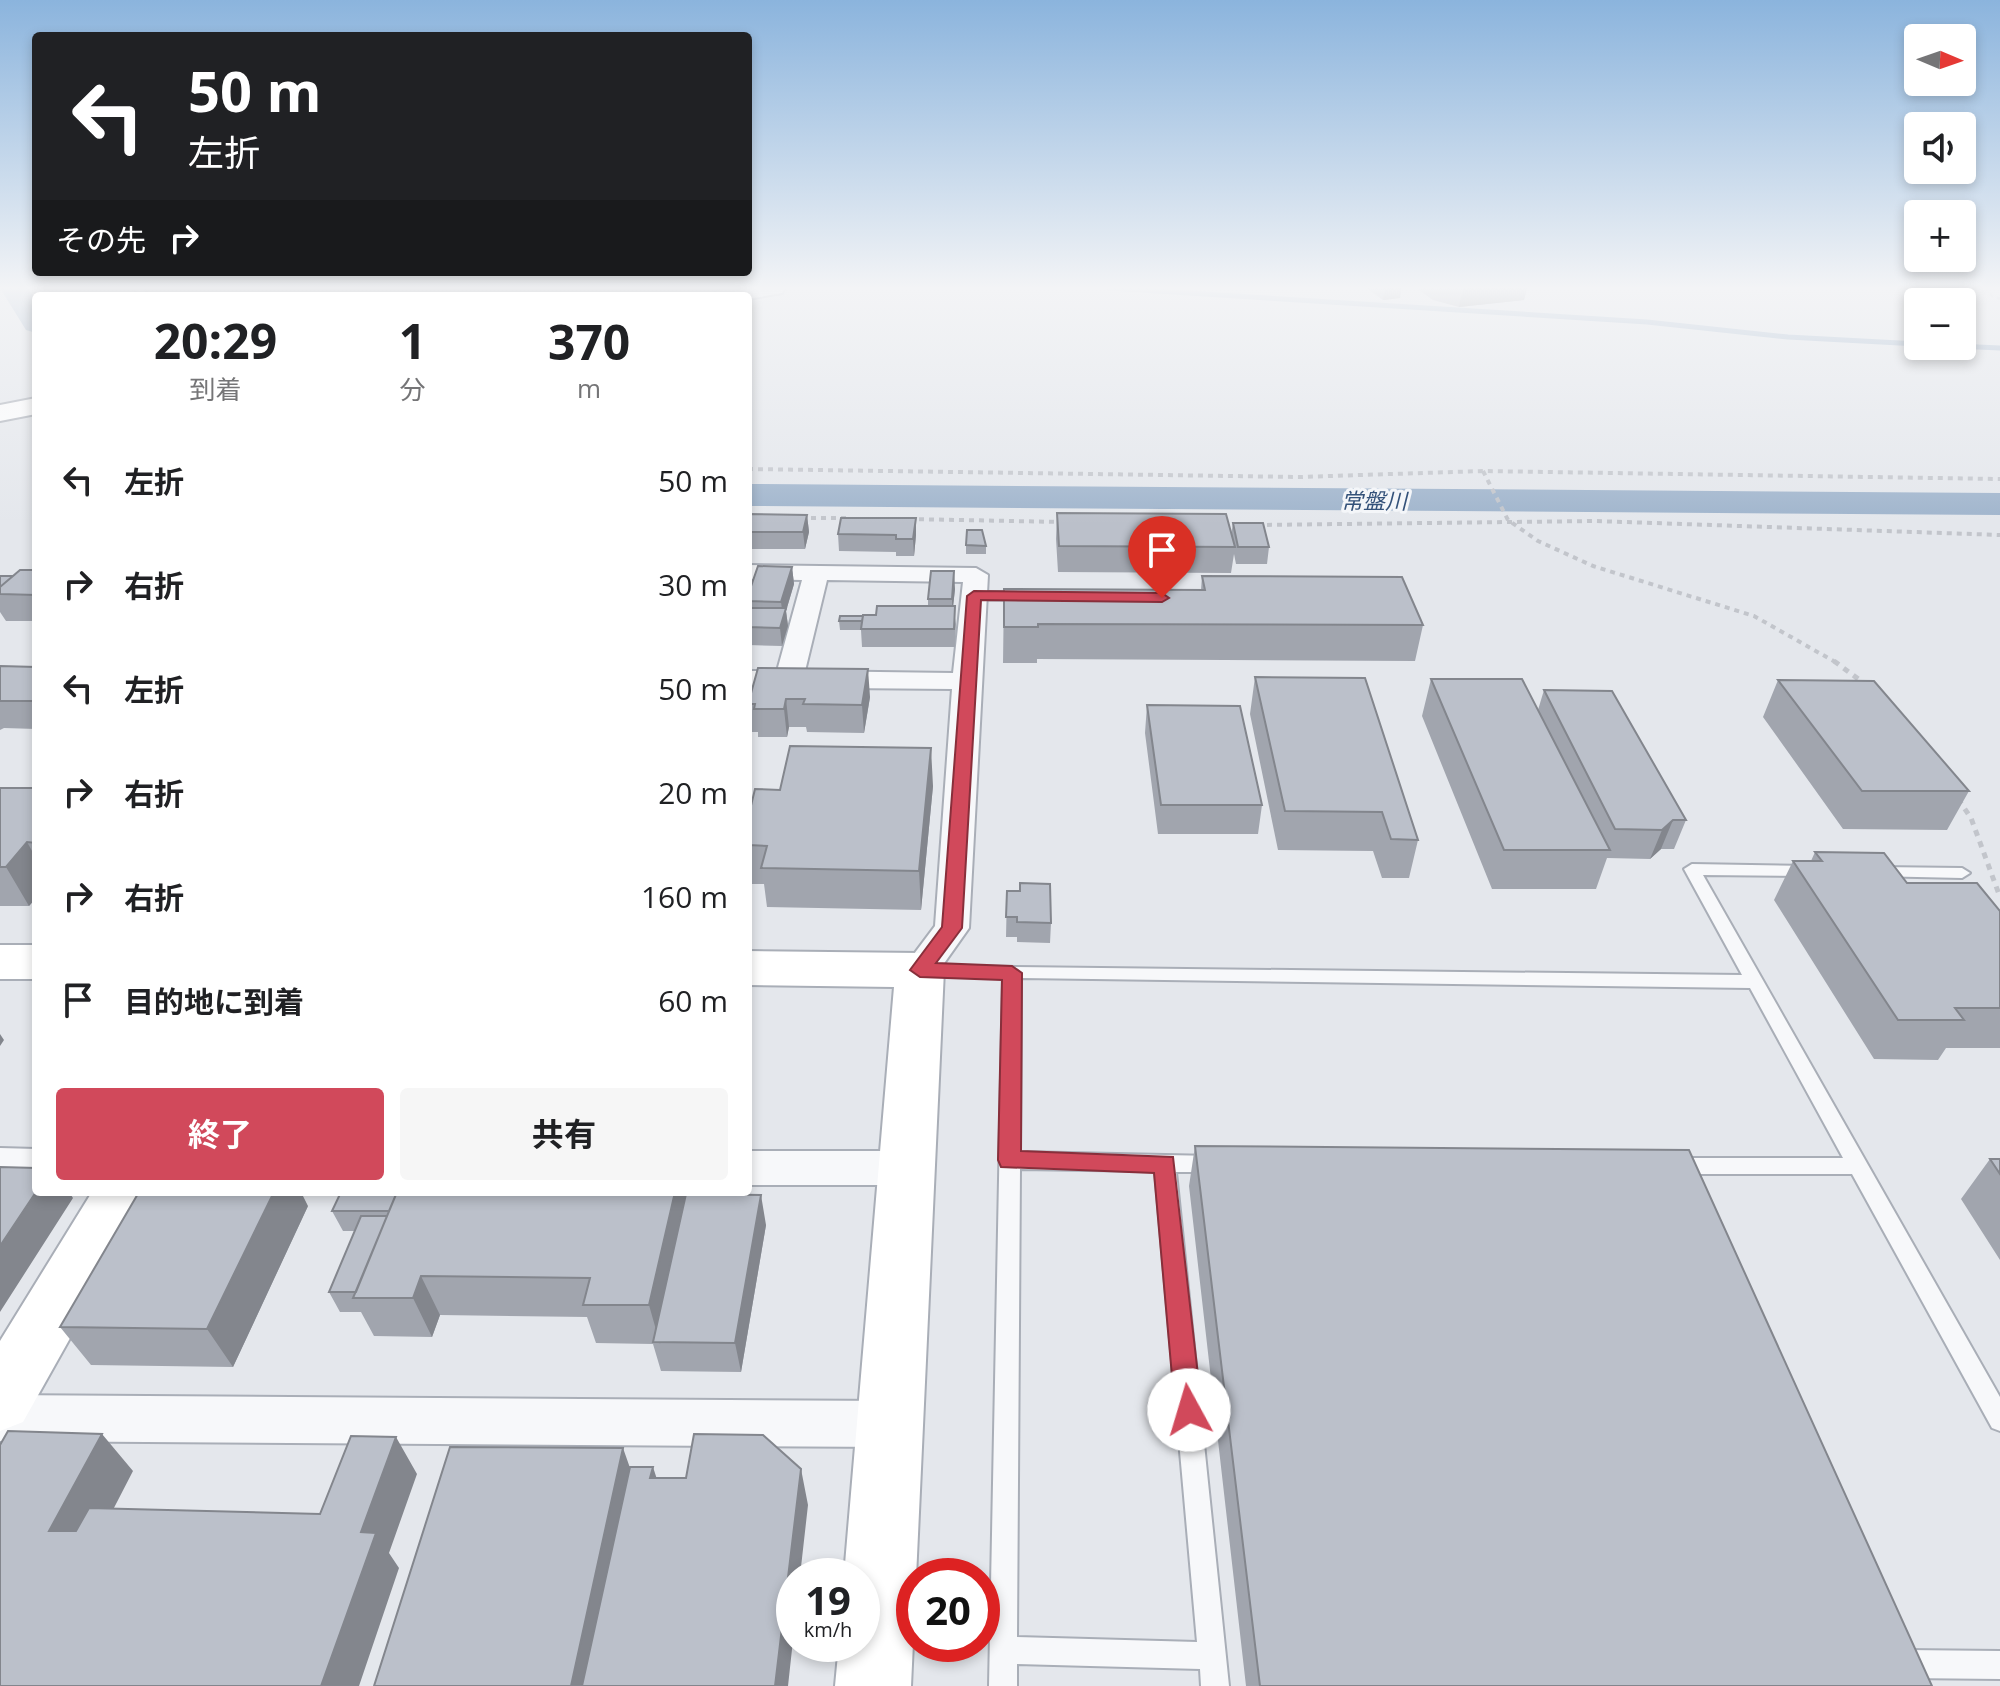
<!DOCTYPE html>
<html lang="ja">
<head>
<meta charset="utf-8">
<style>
  body { margin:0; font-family:"Open Sans","Noto Sans JP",sans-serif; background:#f6f6f6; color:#202124; height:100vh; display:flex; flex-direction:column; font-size:30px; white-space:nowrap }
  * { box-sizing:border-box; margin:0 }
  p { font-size:26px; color:#757577 }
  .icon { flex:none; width:44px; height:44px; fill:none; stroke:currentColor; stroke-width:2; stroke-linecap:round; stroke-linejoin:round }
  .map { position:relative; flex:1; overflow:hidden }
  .details { position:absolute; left:32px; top:292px; width:720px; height:904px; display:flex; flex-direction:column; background:#fff; border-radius:8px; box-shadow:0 4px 12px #0003 }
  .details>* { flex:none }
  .hud { position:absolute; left:32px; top:32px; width:720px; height:244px; border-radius:8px; box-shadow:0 4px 12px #0003; background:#202124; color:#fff; overflow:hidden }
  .needle { width:52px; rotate:92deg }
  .buttons { position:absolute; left:1904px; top:24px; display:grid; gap:16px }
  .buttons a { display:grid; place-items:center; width:72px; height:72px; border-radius:8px; background:#fff; box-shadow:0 4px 12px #0003; font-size:40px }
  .speed { position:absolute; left:776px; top:1558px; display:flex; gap:16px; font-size:40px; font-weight:700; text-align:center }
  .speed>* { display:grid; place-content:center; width:104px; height:104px; border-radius:50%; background:#fff; box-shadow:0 4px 12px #0003; line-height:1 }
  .speed small { font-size:20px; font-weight:400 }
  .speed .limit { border:12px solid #d22; background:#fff; color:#111 }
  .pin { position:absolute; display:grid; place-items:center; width:68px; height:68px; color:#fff; margin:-82px -34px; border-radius:50% 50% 50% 0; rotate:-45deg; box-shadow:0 0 8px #0007 }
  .pin .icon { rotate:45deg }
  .me { position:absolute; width:88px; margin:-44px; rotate:354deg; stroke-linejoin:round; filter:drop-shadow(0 0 6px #0008) }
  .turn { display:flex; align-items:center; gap:28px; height:168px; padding:0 24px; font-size:36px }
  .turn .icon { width:104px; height:104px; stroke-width:2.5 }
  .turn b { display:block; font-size:56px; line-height:68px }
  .then { display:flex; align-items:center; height:76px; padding:0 24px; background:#0003; gap:16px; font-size:30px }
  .eta { display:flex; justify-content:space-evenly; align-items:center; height:136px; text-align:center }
  .eta b { font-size:48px; font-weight:700; line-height:56px }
  .action { display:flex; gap:16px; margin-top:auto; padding:16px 24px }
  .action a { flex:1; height:92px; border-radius:8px; background:#d1495b; color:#fff; font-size:32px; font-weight:700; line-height:92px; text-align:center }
  .action a+a { background:#f6f6f6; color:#202124 }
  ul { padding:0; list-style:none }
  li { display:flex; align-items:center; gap:24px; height:104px; padding:0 24px }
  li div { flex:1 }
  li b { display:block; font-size:30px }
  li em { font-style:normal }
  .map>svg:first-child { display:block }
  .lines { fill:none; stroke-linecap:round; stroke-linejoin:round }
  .stream { stroke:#9fb4cc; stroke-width:5 }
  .river { fill:#9fb4cc; fill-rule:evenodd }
  .lane-casing { stroke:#a9aeb7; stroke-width:4 }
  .street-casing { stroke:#a9aeb7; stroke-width:4 }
  .secondary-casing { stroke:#a9aeb7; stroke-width:4 }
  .path-far2 { stroke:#c2c5cb; stroke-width:3; stroke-dasharray:4 4; stroke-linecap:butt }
  .path-far1 { stroke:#c2c5cb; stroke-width:4; stroke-dasharray:5 5; stroke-linecap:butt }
  .path { stroke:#c2c5cb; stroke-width:5; stroke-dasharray:6 6; stroke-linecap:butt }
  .lane { fill:#f7f8fa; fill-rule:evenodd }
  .street { fill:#f7f8fa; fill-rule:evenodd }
  .secondary { fill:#fff; fill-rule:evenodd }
  .wall { fill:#a1a5ae }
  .shaded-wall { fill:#83868d }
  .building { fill:#bbc0ca; stroke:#83868d; stroke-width:2 }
  .route { fill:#d1495b; stroke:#882f3b; stroke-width:2 }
  .labels { text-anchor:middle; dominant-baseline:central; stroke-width:6; stroke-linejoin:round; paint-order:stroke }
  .far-water-label { font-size:22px; font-style:italic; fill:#34527a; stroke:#f4f6f9 }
</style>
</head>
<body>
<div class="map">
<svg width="2000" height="1686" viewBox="0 0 2000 1686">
  <rect width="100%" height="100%" fill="#e4e7ec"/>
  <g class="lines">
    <path class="stream" d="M1109,288L1647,322L1788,337L1918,344
      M1956,346L2000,348"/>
    <path class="river" d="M0,288H28L36,301V333L26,330Z
      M748,484L2000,493V515L748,506Z"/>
    <g class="lane-casing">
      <path id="lane" d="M134,288H143L149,296H140Z
        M974,592H1024L1030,596L1024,600L970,599L968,596Z
        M1692,864L1811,866L1819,871L1811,876L1703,875L2000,1397V1431L1992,1428L1852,1174H1677L1670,1172L1667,1166L1670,1160L1677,1158H1843L1750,988L1021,978L1020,1152L1214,1156L1221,1158L1224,1164L1221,1170L1214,1172H1176L1229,1686H1201L1200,1669L1017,1664V1686H989L1003,977L922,976L916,974L913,970L916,966L1742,975L1684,869ZM1020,1169L1155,1171L1197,1642L1017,1637Z
        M1878,867L1962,868L1970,873L1962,878L1872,876L1870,872Z
        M1906,1650L2000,1651V1679L1906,1678L1896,1674L1892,1664L1896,1654Z"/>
    </g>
    <g class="street-casing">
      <path id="street" d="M748,565L976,568L988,575L969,928L933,979L920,983L907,979L902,970L935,926L952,689L748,687V671H777L802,580L748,579ZM827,580L963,582L953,673L805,671Z
        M0,1148L36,1149V1183L0,1182Z
        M748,1151H909L923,1156L929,1168L923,1180L909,1185H748Z
        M0,1395L891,1401L908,1408L915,1424L908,1440L891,1447L0,1441Z"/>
    </g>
    <g class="secondary-casing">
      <path id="secondary" d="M729,288H785L782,293L748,299V296H713L717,291Z
        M36,398V414L0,421V405Z
        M0,945H36V979H0Z
        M748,951L920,953L937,958L944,970L911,1686H835L839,1644H862V1576H844L894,987L748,985Z
        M92,1192H152L23,1422L0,1431V1341Z"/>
    </g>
    <path class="path-far2" d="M1975,288L2000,299"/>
    <path class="path-far1" d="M748,469L1300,477L1483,471L2000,479
      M1483,471L1508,520L1538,541L1593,566L1754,616L1837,663
      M801,518H847
      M909,519L1063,522
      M1257,525L1596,521L2000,535"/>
    <path class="path" d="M1834,661L1865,684
      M1958,799L1971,818L2000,897"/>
    <use href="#lane" class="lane"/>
    <use href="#street" class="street"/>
    <use href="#secondary" class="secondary"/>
  </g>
  <path class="wall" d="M1366,288H1401L1400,298L1383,300Z
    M1416,288H1527L1524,300L1459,307L1433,300Z
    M1057,513L1231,535L1233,523L1269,547L1267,564H1236L1234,554L1231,573L1058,572L1056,539Z
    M748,514L807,515L809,532L805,549H748Z
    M838,534L916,535L914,556H896V552L839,551Z
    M966,545L986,546V554H966Z
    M792,567L794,584L786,611L788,626L782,646L748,645V601Z
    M36,570V621H6L0,612V576H13Z
    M1202,576L1423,625L1415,661L1037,659V663H1003L1004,589L1201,590Z
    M955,589L953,606L956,624L955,647H862L861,630H840L839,621L928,606V599Z
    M0,666L36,667V729L4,728L0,730Z
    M758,668L870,697L864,733L807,732L806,727H789L787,737H758V732H752L748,704Z
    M1255,677L1418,840L1409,878H1382L1373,851L1278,850L1250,714Z
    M1431,679L1538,710L1544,690L1686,820L1674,849H1661L1650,859L1607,858L1596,889H1492L1422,716Z
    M1778,680L1969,791L1947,830L1843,829L1763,717Z
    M1147,705L1262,805L1258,834H1158L1145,733Z
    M933,786L921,910L767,907L764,884H748V818L780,790Z
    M0,788H36V898L29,906H0Z
    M1815,852L1907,883L2000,911V1048H1946L1938,1060L1874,1059L1774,900L1793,861H1811Z
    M1007,891L1051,923L1050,943L1017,942V937H1006Z
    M1195,1146L1932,1686H1246L1189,1186Z
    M1990,1159H2000V1260L1961,1199Z
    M690,1194L766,1225L741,1372L661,1371L653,1344L596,1343L587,1317L440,1315L432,1337L374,1336L361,1312H340L329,1292L355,1231H343L332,1211Z
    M308,1206L233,1367L91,1365L60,1327Z"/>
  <path class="shaded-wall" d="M1385,288H1401L1400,298L1383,300Z
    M1463,288H1527L1524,300L1459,307Z
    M807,515L809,532L805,549L803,532Z
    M916,518V535L914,556L913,539Z
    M792,567L794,584L786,611L788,626L782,646L780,628L783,617L781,602Z
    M954,571L955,589L952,617V599Z
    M868,669L870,697L864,733L862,705Z
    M786,699L789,727L787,737L784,709Z
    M931,748L933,786L921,910L919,871Z
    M1673,820L1661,849L1650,859L1662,830Z
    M27,842L36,858V898L29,906L6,867Z
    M0,1034L4,1040L0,1046Z
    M36,1192H69L73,1198L0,1312V1246Z
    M274,1192H301L308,1206L233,1367L207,1329Z
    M675,1192H690L692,1201L660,1344L649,1305Z
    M761,1195L766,1225L741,1372L735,1343Z
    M421,1276L440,1315L432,1337L413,1298Z
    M102,1434L133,1471L84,1566L49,1531Z
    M396,1437L417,1474L389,1553L399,1568L359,1686H321L361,1532Z
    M623,1448L636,1485L594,1686H571Z
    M653,1467L665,1504L650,1478Z
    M801,1469L808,1505L800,1576H794V1631L788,1686H775Z"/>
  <path class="building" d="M1057,513L1226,514L1235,547L1059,546Z
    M748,514L807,515L803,532H748Z
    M841,518H916L913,539H896V535L838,534Z
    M1233,523H1263L1269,547H1238Z
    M967,530H982L986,546L966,545Z
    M758,566L792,567L781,602L748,601V595Z
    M20,570H36V595L0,594V587Z
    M931,571H954L952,599H928Z
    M0,576H13L0,587Z
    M1202,576L1402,577L1423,625L1038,624V627H1004V589L1205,590Z
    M877,606H955L954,629H861L863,615H876Z
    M748,608H786L780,628L748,627Z
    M840,616H863L862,621H839Z
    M0,666L36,667V701H0Z
    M758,668L868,669L862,705L803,704L805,699H786L784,709H754L755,704H748Z
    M1255,677L1365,678L1418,840L1391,839L1382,812L1285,811Z
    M1431,679H1522L1610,850H1504Z
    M1778,680L1874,681L1969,791H1862Z
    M1544,690L1612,691L1686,820H1673L1662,830L1615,829Z
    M1147,705L1240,706L1262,805H1161Z
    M790,746L931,748L919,871L761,868L767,846L748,845V818L755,789L780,790Z
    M0,788H36V843L27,842L6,867H0Z
    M1815,852L1884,853L1907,883H1977L2000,911V1008H1955L1964,1020H1898L1793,861H1822Z
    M1020,883L1050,884L1051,923L1017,922V917H1006L1007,891H1020Z
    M1195,1146L1689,1150L1932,1686H1260Z
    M1990,1159H2000V1174Z
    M0,1167L36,1168V1192L0,1246Z
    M139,1192H274L207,1329L60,1327Z
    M341,1192H397L389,1211H332Z
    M397,1192L451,1193L675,1192L649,1305H583L590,1278L421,1276L413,1298H353Z
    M686,1194L761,1195L735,1343L653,1342Z
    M361,1216H387L356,1292H329Z
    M8,1431L102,1434L49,1531H76L89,1508L320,1514L351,1436L396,1437L361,1532L376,1533L321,1686H0V1445Z
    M694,1434L763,1435L801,1469L775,1686H582L630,1467H653L650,1478H686Z
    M450,1447L623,1448L571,1686H374Z"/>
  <linearGradient id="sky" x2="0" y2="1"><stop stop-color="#8bb4dd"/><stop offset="0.55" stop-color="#f3f4f6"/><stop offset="1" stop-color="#f3f4f6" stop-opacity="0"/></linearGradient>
  <rect width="2000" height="524" fill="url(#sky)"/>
  <path class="route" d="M974,591L1162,593L1169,598L1162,602L981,600L962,928L936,963L1012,966L1022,973L1021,1151L1173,1157L1202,1410L1198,1419L1189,1423L1179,1419L1175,1410L1154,1173L1001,1167L998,1160L1002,980L920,977L910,970L942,927L967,596Z"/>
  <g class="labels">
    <g class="far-water-label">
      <text x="1374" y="500">常盤川</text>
    </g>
  </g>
</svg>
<div class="buttons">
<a><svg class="needle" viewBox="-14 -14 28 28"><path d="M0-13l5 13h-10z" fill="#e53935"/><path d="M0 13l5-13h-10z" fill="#757577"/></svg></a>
<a><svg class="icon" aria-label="sound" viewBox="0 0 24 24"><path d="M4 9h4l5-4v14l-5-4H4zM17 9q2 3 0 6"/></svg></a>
<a>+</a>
<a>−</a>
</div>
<div class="speed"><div>19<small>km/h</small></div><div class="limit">20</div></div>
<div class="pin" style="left:1162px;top:598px;background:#d93025"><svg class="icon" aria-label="arrive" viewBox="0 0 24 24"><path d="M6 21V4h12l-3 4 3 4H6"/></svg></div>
<svg class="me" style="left:1189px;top:1410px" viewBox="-20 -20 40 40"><circle r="19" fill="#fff"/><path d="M0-13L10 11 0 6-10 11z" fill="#d1495b"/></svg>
<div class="hud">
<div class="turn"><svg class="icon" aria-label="left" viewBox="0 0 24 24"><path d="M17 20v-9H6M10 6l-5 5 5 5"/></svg><div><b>50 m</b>左折</div></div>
<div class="then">その先<svg class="icon" aria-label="right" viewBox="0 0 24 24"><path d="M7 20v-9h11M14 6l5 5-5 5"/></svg></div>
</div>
<section class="details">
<div class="eta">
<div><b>20:29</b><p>到着</p></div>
<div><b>1</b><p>分</p></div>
<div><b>370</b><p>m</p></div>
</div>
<ul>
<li><svg class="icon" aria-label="left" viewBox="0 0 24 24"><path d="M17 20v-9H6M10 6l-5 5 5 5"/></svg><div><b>左折</b></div><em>50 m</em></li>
<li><svg class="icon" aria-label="right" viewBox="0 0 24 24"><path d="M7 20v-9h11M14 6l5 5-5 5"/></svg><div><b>右折</b></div><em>30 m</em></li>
<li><svg class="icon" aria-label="left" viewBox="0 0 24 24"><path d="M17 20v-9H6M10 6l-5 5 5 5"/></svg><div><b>左折</b></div><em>50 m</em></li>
<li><svg class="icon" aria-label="right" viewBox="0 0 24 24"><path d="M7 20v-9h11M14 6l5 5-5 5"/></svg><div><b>右折</b></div><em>20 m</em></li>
<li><svg class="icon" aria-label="right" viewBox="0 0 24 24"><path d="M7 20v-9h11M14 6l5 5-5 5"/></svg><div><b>右折</b></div><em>160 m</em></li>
<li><svg class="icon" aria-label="arrive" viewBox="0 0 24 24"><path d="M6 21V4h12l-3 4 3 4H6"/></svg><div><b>目的地に到着</b></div><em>60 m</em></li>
</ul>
<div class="action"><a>終了</a><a>共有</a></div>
</section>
</div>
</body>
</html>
